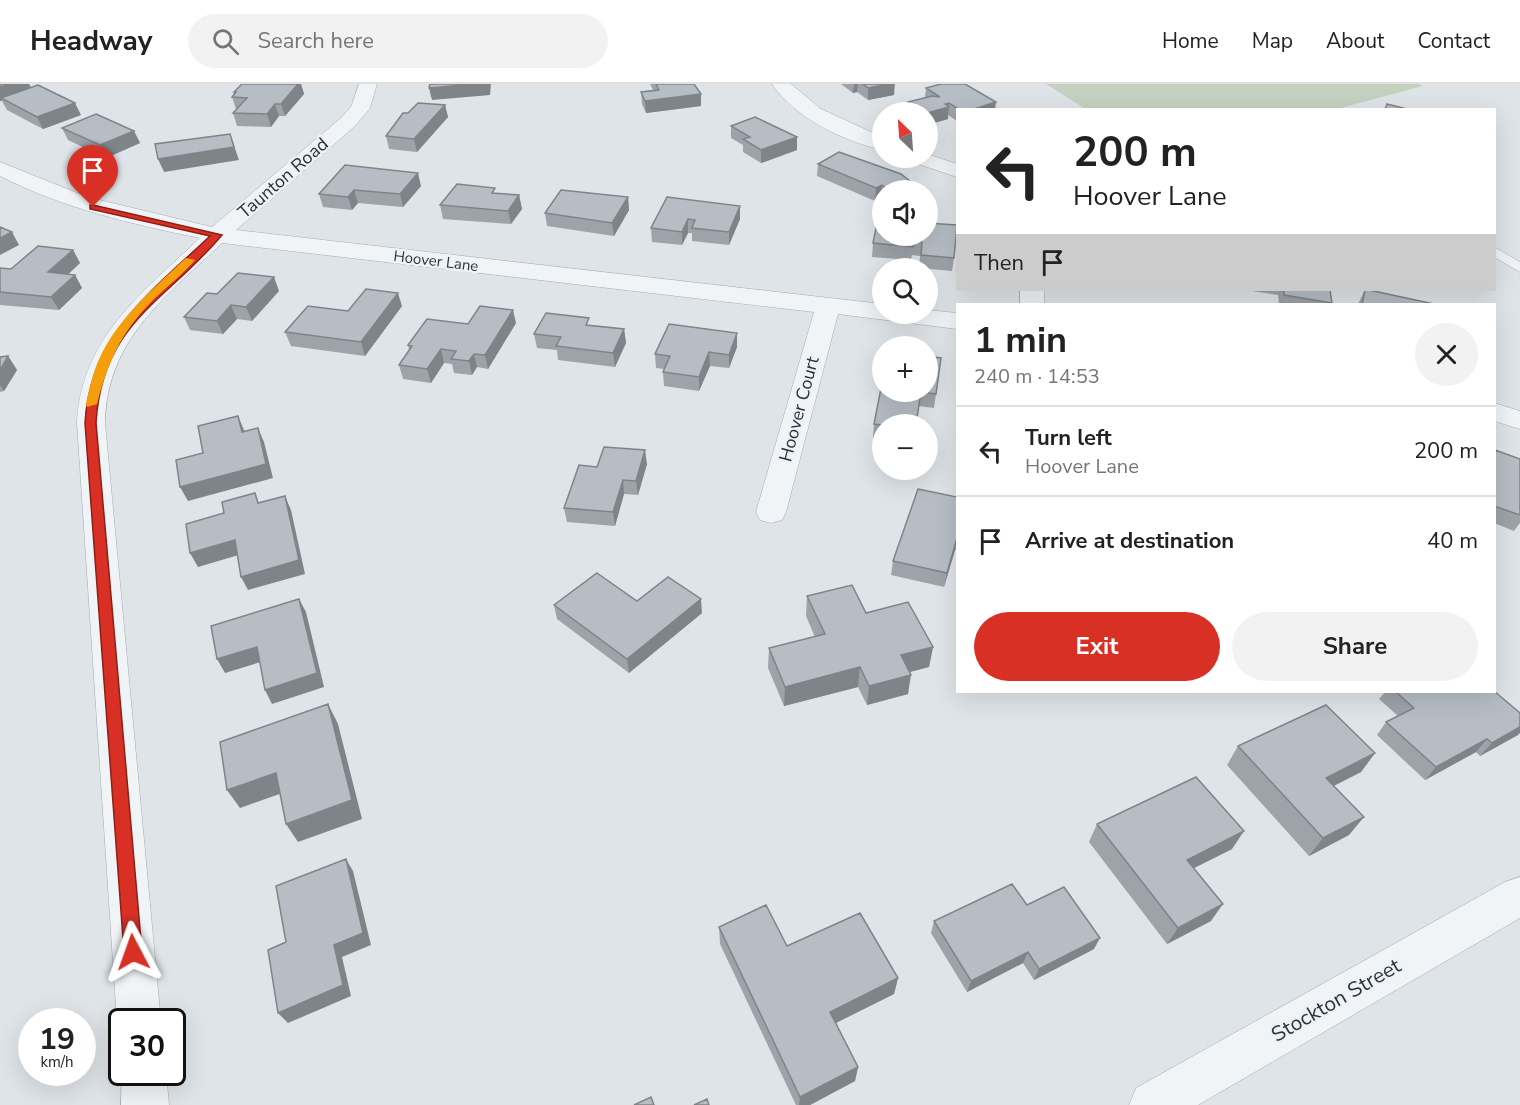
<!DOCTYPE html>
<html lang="en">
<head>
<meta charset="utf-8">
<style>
  body { margin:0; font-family:"Nunito Sans",sans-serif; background:#f2f2f2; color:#222; height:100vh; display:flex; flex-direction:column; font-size:22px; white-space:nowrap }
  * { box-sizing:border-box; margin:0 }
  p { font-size:20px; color:#767676 }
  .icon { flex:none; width:33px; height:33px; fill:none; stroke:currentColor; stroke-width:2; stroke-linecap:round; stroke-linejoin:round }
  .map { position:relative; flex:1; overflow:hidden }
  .drawer { position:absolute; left:956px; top:219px; width:540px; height:390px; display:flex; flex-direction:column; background:#fff; border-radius:0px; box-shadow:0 6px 24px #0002 }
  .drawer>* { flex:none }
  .hud { position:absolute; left:956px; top:24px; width:540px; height:183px; border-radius:0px; box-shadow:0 6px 24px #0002; background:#fff; color:#222; overflow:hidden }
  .needle { width:39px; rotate:335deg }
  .buttons { position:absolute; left:872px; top:18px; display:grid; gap:12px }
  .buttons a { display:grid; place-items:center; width:66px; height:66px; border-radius:50%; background:#fff; box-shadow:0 6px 24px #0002; font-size:30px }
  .speed { position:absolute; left:18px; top:924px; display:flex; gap:12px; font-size:30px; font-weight:700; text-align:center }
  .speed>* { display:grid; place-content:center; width:78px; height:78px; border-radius:50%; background:#fff; box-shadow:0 6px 24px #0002; line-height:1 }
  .speed small { font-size:15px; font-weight:400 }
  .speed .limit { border:3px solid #111; border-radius:9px; background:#fff; color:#111 }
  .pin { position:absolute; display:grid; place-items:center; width:51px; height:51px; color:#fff; margin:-62px -26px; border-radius:50% 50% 50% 0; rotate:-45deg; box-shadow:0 0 6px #0007 }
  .pin .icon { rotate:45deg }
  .me { position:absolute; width:66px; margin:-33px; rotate:356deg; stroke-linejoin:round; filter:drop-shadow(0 0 4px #0008) }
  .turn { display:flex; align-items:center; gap:21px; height:126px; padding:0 18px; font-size:27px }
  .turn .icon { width:78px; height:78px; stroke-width:2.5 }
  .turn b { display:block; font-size:42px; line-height:51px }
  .then { display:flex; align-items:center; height:57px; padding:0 18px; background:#0003; gap:12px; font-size:22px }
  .round { display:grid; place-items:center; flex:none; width:63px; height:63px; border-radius:32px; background:#f2f2f2 }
  .headline { display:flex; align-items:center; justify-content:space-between; height:102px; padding:0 18px }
  h1 { font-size:36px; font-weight:700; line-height:45px }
  .button { display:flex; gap:12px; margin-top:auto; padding:12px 18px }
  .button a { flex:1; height:69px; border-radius:36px; background:#d93025; color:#fff; font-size:24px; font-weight:700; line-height:69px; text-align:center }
  .button a+a { background:#f2f2f2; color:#222 }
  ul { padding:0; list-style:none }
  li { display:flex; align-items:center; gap:18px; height:90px; padding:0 18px; border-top:2px solid #e0e0e0 }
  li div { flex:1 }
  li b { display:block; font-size:22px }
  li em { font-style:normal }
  header { display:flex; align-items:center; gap:36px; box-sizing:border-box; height:84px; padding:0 30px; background:#fff; border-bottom:2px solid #e0e0e0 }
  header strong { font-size:28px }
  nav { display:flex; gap:33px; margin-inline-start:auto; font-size:21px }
  .search { width:420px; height:54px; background:#f2f2f2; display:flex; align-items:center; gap:15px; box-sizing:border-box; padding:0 21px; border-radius:33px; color:#767676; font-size:22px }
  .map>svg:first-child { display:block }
  .green { fill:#c7d1c0 }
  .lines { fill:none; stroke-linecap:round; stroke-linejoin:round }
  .lane-casing { stroke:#a5abb2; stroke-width:1 }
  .street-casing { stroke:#a5abb2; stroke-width:1 }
  .lane { fill:#f1f4f6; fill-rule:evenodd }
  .street { fill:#f1f4f6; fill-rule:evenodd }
  .wall { fill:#9da3a9 }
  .shaded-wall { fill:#7f8489 }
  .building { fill:#b6bdc4; stroke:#7f8489; stroke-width:1.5 }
  .route { fill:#d93025; stroke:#8d1f18; stroke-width:1.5 }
  .slow { fill:#f59e0b }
  .labels { text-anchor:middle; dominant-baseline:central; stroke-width:5; stroke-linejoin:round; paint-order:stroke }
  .far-street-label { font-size:15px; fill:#29333e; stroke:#eef2f5 }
  .street-label { font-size:18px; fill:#29333e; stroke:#eef2f5 }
  .near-street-label { font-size:21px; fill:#29333e; stroke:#eef2f5 }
</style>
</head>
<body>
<header>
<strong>Headway</strong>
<div class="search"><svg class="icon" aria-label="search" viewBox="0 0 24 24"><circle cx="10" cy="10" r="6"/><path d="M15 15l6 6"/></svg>Search here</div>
<nav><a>Home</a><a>Map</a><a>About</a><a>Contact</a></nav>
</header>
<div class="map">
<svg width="1520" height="1021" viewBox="0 0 1520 1021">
  <rect width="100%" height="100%" fill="#dfe4e8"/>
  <path class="green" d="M1046,0H1419L1423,2L1337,25L1087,26Z"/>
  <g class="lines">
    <g class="lane-casing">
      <path id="lane" d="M1494,163L1520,178V188L1494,173Z"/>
    </g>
    <g class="street-casing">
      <path id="street" d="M359,0H377L370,24L355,42L236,146L882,220V230H927V226L957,229V245L838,230L786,428L782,436L771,439L760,436L756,428L814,228L222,159C166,213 107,254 105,339L161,938H122V950L117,938L77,339C81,254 143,208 200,154C131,140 63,124 0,92V78L87,113L212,143L341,34L351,23Z
        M772,0H791L821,25L882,53V66C842,56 796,35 772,0Z
        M927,70L957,80V93L912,78L909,74H927Z
        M1020,206H1044V220H1020Z
        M1494,319L1520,327V345L1494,337Z
        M1520,793V834L1198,1021H1129L1136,1004L1505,798Z
        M122,984V988H166L169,1021H121Z"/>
    </g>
    <use href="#lane" class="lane"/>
    <use href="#street" class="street"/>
  </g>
  <path class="wall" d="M0,0H29L31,3L81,31L43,45L7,26L2,17H0Z
    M242,0H301L304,10L285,32H279L271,43L237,42L233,29L236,25L232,13L235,10L234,8Z
    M650,0H689L701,10V22L646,29L642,20L641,8L653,6Z
    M841,0H888L894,11L868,16L857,8L853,9Z
    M926,4L995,26H957V37L948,31V35L927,41V28H907L908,18L925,14Z
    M445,21L448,33L417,68L389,65L386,52L408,29Z
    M731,42L797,53V66L761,79L743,68V61L731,54Z
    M62,44L134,47L140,59L106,74L68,56Z
    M818,80L920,105V106H882V115L881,114L875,117L817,92Z
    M345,81L421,102L403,123L358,119L352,126L323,123L319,110Z
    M496,109L519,111L522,125L511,140L443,135L440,121Z
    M628,113L629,126L614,152L547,142L545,129Z
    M740,122V135L729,161L692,157V149H688L682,161L652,158L651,144Z
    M927,152L954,174L952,187L919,184L920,172L912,171L911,176L872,173L873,159Z
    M73,166L80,179L68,190L75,191L82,204L59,226L0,221V184L11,185Z
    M1245,206H1330L1332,219L1331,220H1279L1278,211Z
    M1365,206L1434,220H1358Z
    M279,207L252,237L237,235L223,250L190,246L184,233L217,210Z
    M402,222L365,272L291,262L285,248L348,227Z
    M516,239L488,285L477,283L472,291L454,289L452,280L444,279L431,299L403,295L399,281L409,266L408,261L468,240Z
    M590,241L624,245L626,259L615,283L558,276L557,266L537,264L534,250Z
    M737,263L729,284L710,282L699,307L664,302L663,288L664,285L656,284L655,270Z
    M8,272L17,286L4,307L0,308V273Z
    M941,274L934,324L919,322L882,340V355L873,354L874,340Z
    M1495,366L1520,375V439L1514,447L1494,439V369Z
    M647,380L638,411L624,410L615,442L567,438L564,424L597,383Z
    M957,413V467L955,466L944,503L891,491L893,477Z
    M807,512L866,529L933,563L929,583L910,588L908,610L867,621L858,603L784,622L768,584L769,564L815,553L806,532Z
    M554,521L702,529L629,589L557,535Z
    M1385,608H1446L1518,651L1480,672L1476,668L1425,696L1377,651L1386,638L1398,632L1379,615Z
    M1238,662L1375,669L1361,688L1334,702L1349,751L1309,772L1227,681Z
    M1097,740L1232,765L1194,784L1211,837L1167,860L1089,758Z
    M1027,821L1094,865L1034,896L1023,879L967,908L931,849L934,837Z
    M719,843L898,894L894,910L835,939L858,983L855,997L810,1021H796L720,860Z"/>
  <path class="shaded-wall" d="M9,0H29L32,6L1,14L2,17H0V3Z
    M298,0H301L304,10L285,32L281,20Z
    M474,0H491L490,11L432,16L429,4Z
    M854,0H858L857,8L853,9Z
    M888,0H895L894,11L868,16V4Z
    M701,10V22L646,29L645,17Z
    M996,18L995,26H971Z
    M75,19L81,31L43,45L37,33Z
    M949,19L948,35L927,41V29L945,20Z
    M275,20L279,32L271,43L267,30Z
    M445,21L448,33L417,68L414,55Z
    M134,47L140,59L106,74L100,61Z
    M230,50L239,76L164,88L158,75Z
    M797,53V66L761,79V66Z
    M418,89L421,102L403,123L400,110Z
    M882,101L881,114L875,117L876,104Z
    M354,106L358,119L352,126L348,113Z
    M519,111L522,125L511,140L508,127Z
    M628,113L629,126L614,152L612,139Z
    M740,122V135L729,161V148Z
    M688,135V149L682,161V148Z
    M12,148L19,161L0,171V154Z
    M73,166L80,179L56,202L48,188Z
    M75,191L82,204L59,226L51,213Z
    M274,193L279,207L252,237L246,223Z
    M398,209L402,222L365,272L361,258Z
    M231,221L237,235L223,250L217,237Z
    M513,226L516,239L488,285L485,271Z
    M624,245L626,259L615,283L613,269Z
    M737,249V263L729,284V271Z
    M441,265L444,279L431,299L427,285Z
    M709,268L710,282L699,307V293Z
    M474,270L477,283L472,291L469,277Z
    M8,272L17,286L4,307L0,301V286Z
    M238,332L244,346L248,362L242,348Z
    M258,344L264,358L273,394L188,417L180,403Z
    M645,366L647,380L638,411L636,397Z
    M623,396L624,410L615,442L613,428Z
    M285,412L291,426L305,490L248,506L241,493Z
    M957,454L955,466L944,503L947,489Z
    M235,456L242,470L198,483L190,469Z
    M299,515L306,528L324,603L272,620L265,606Z
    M701,515L702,529L629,589L627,575Z
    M257,563L264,577L225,589L217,575Z
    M933,563L929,583L898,591L901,571Z
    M860,583L858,603L784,622L785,603Z
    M911,591L908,610L867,621L869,602Z
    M328,620L338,640L362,735L298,758L286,740Z
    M1520,643V649L1518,651L1480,672L1492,659Z
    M1487,655L1476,668L1425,696L1436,683Z
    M1375,669L1361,688L1313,712L1326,694Z
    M276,689L288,707L240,724L227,706Z
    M1364,733L1349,751L1309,772L1323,754Z
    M1244,747L1232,765L1176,793L1187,776Z
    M346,775L353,787L371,861L342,873L351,912L288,939L278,929L334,861Z
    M1223,820L1211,837L1167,860L1178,844Z
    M1100,854L1094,865L1034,896L1039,885Z
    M1028,868L1023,879L967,908L971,897Z
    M898,894L894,910L828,943L830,928Z
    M858,983L855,997L810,1021H799L800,1013Z"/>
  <path class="building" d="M0,0H9L0,3Z
    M242,0H298L281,20H275L267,30L233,29L247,14L232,13L236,8H234Z
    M430,0H474L429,4Z
    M656,0H694L701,10L645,17L641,8L659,6Z
    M863,0H888L868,4Z
    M941,0H965L996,18L971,26H960L949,19L945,20L949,23L927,29L924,28L908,18L932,12L940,13L926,4Z
    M38,1L75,19L37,33L1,14Z
    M418,19L445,21L414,55L386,52L403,29H408Z
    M1387,20L1411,26H1385Z
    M96,30L134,47L100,61L62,44Z
    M755,33L797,53L761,66L743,55L750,53L731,42Z
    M230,50L234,63L158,75L155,60Z
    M839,68L901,90L920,105L915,106H889L882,101L876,104L818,80Z
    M345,81L418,89L400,110L354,106L348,113L319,110Z
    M457,100L495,104L492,109L519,111L508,127L440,121Z
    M561,106L628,113L612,139L545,129Z
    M667,113L740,122L729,148L692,144L695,136L688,135L682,148L651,144Z
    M878,134L882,135V152H927V139L957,141L954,174L921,171L922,158H914L913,163L873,159Z
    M0,143L12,148L0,154Z
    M38,162L73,166L48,188L75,191L51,213L0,208V184L11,185Z
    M238,189L274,193L246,223L231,221L217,237L184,233L207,209L217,210Z
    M366,205L398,209L361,258L285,248L308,222L348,227Z
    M1284,206H1330L1332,219L1284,211Z
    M1365,206H1369L1434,220H1362Z
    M480,222L513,226L485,271L474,270L469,277L451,275L456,267L441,265L427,285L399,281L412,262L408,261L427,235L468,240Z
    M546,229L589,234L586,241L624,245L613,269L556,262L561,253L534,250Z
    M669,240L737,249L729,271L709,268L699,293L663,288L670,272L655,270Z
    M8,272L0,286V273Z
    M927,272L941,274L936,310L921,308L916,340L882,341L874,340L882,299V308H927Z
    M238,332L242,348L258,344L266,380L180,403L176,376L203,369L198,342Z
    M604,363L645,366L636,397L623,396L613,428L564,424L579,381L597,383Z
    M1495,366L1520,375V431L1494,422V370Z
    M918,405L957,413V454L947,489L893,477Z
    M255,409L258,419L285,412L299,476L241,493L235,456L190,469L186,440L224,429L222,418Z
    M597,489L637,517L668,493L701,515L627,575L554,521Z
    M852,501L866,529L908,518L933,563L901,571L911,591L869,602L860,583L785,603L769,564L825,550L807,512Z
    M299,515L317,589L265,606L257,563L217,575L211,542Z
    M1494,607L1520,629V643L1492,659L1487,655L1436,683L1386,638L1414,624L1396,608H1447Z
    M328,620L352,716L286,740L276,689L227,706L220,658Z
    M1326,621L1375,669L1326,694L1364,733L1323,754L1238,662Z
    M1196,693L1244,747L1187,776L1223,820L1178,844L1097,740Z
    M346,775L363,849L334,861L343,901L278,929L268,866L286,858L276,802Z
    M1012,800L1027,821L1064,803L1100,854L1039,885L1028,868L971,897L934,837Z
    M766,821L787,862L860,829L898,894L830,928L858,983L800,1013L719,843Z
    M651,1013L654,1021H634Z
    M707,1015L709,1021H694Z"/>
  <path class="route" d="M93,121L222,151C166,218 102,238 96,339L142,868L139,874L133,877L127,874L124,868L85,339C90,251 151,208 210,152L90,125V121Z"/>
  <path class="slow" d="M186,174L195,176C182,191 165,204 151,218C120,250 108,278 97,320L87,323L86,320C89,307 92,292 97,280C115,236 153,205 186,174Z"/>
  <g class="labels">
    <g class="far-street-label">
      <text transform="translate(436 177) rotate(7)">Hoover Lane</text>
    </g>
    <g class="street-label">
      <text transform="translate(283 94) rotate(-41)">Taunton Road</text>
      <text transform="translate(799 325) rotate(-75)">Hoover Court</text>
    </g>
    <g class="near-street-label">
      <text transform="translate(1336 916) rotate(-30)">Stockton Street</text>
    </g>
  </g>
</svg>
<div class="buttons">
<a><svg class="needle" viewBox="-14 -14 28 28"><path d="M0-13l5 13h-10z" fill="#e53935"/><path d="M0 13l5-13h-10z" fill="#767676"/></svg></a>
<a><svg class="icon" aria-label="sound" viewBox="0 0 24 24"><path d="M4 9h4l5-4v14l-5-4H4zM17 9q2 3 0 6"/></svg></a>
<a><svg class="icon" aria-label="search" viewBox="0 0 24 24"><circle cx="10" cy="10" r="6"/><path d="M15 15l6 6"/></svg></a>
<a>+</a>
<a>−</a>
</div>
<div class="speed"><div>19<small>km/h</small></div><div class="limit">30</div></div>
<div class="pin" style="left:93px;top:123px;background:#d93025"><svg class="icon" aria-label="arrive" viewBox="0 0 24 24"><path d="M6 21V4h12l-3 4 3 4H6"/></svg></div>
<svg class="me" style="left:133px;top:868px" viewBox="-20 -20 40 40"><path d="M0-17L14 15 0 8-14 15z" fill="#d93025" stroke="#fff" stroke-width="4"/></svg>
<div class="hud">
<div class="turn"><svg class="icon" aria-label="left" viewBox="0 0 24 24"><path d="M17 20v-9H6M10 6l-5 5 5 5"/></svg><div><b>200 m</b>Hoover Lane</div></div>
<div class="then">Then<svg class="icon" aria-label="arrive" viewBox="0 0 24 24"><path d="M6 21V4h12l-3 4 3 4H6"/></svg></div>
</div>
<section class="drawer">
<div class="headline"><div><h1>1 min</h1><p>240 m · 14:53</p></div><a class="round"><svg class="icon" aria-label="close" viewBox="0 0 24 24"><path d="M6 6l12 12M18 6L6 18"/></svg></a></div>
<ul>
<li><svg class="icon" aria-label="left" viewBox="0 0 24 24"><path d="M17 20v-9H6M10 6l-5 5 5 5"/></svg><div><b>Turn left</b><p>Hoover Lane</p></div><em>200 m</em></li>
<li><svg class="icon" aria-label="arrive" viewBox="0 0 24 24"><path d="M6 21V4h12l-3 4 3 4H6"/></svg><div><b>Arrive at destination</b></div><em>40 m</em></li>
</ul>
<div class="button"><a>Exit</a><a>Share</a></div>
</section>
</div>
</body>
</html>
